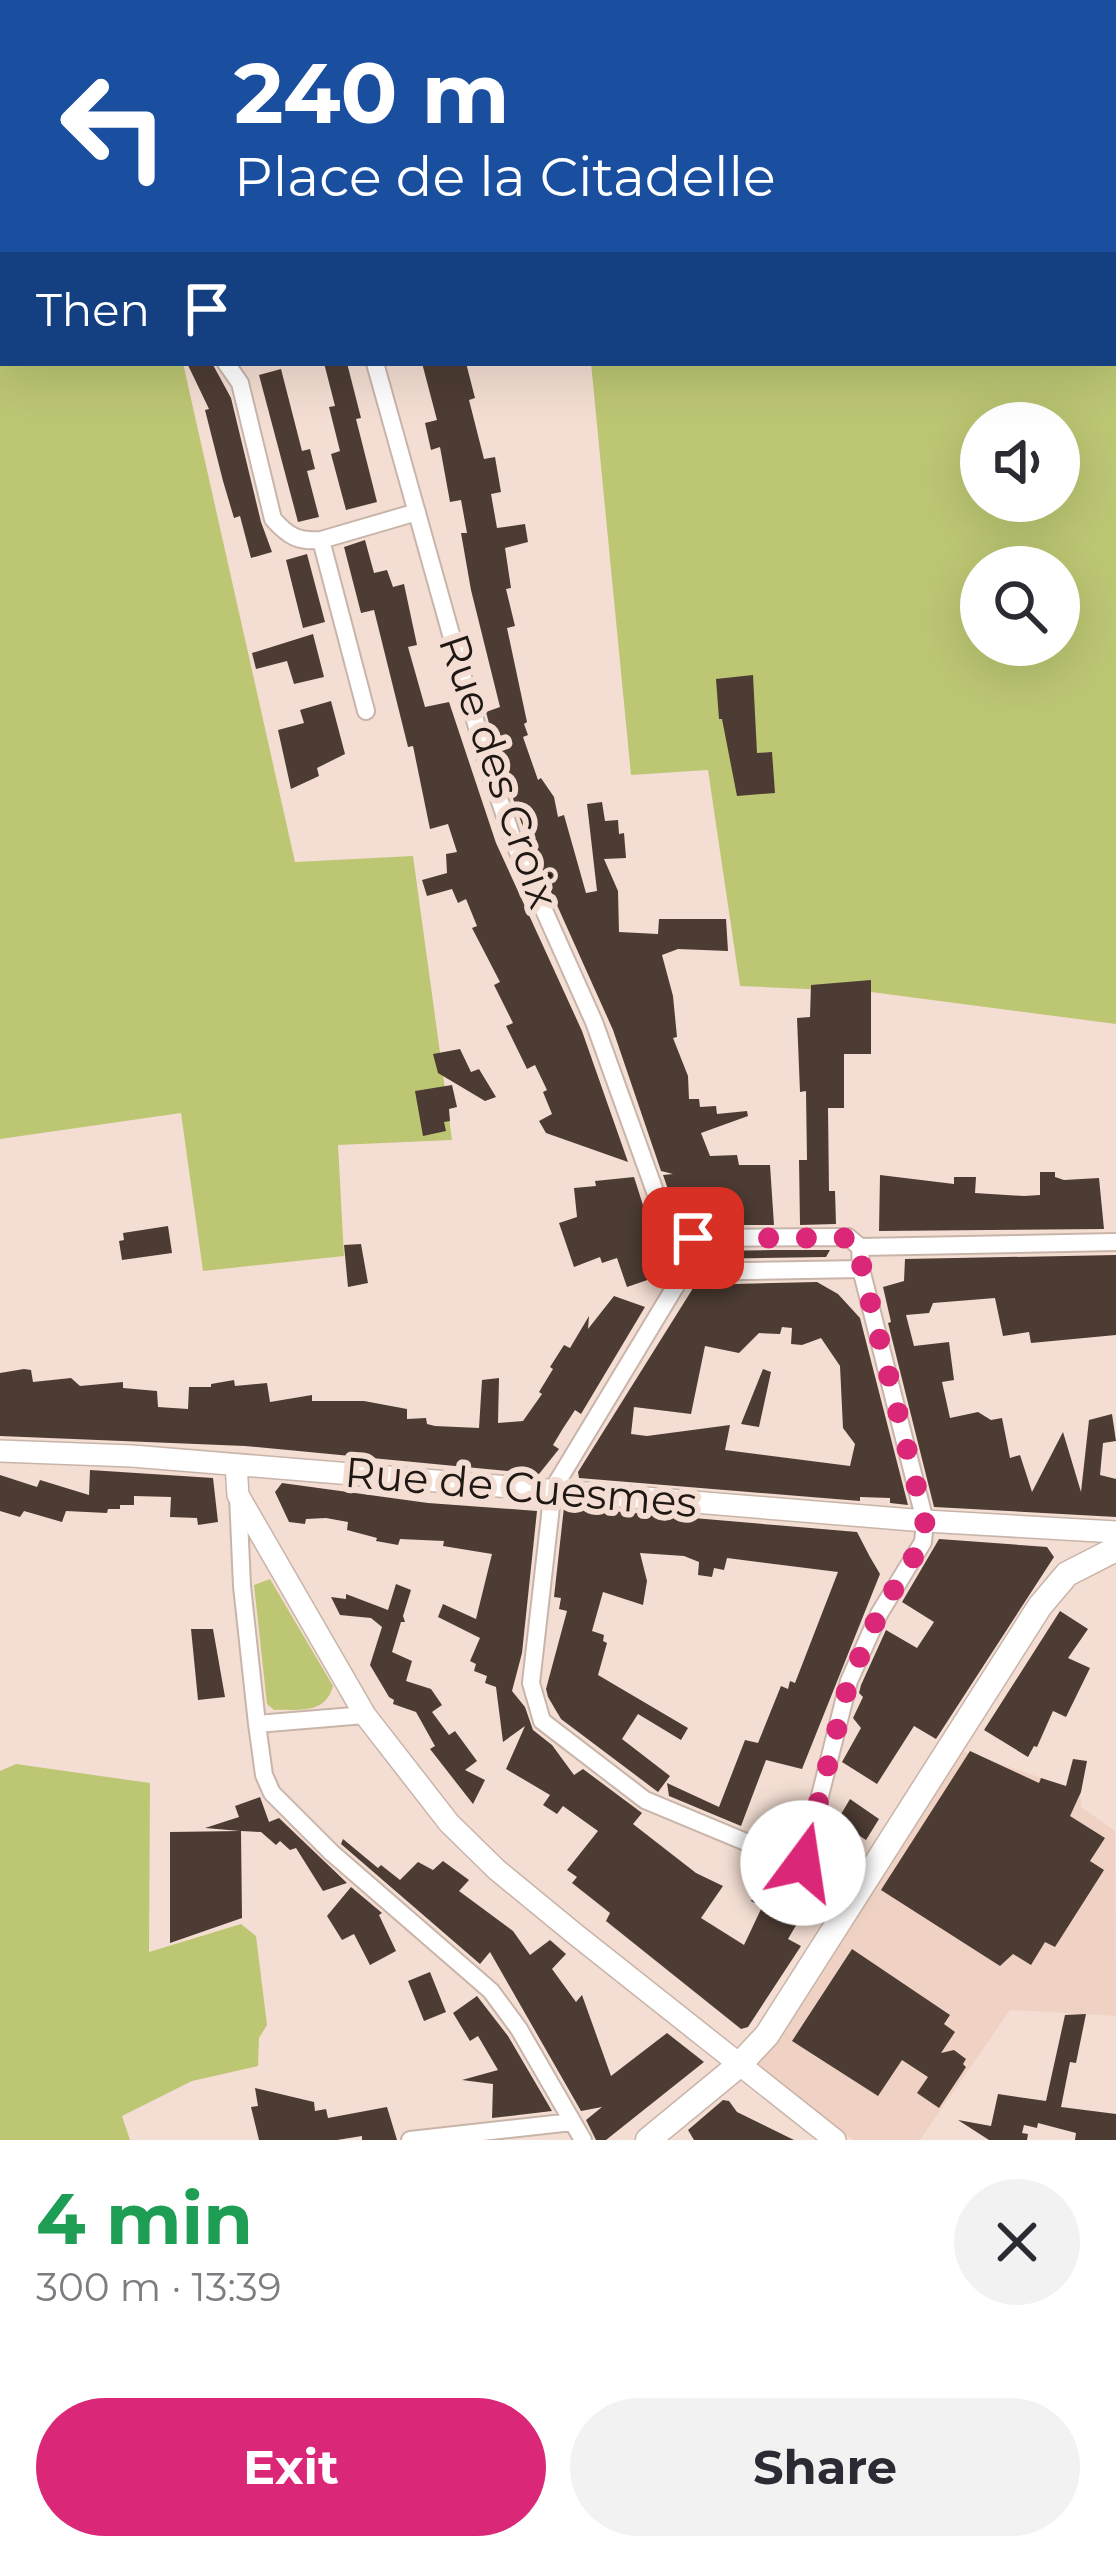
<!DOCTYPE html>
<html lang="en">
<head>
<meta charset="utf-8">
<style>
  body { margin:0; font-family:Montserrat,sans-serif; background:#f2f2f3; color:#2b2b33; height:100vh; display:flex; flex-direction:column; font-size:45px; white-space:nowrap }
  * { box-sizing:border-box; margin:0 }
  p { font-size:39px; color:#7c7c81 }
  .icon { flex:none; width:66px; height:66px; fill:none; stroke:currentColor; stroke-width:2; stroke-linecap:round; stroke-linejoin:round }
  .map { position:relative; height:2140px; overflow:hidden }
  .drawer { display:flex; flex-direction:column; background:#fff; flex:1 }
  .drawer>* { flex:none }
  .guide { position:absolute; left:0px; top:0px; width:1116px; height:366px; box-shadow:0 12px 48px #0002; background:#1a4fa0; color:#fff; overflow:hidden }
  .tools { position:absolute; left:960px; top:402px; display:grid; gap:24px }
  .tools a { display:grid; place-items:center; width:120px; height:120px; border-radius:50%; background:#fff; box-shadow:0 12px 48px #0002; font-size:60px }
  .pin { position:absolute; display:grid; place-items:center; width:102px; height:102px; color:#fff; margin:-51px; border-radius:24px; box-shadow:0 6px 18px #0006 }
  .me { position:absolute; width:132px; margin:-66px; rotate:14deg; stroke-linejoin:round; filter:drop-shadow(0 0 9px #0008) }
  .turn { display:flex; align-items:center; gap:42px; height:252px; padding:0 36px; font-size:54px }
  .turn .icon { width:156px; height:156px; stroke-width:2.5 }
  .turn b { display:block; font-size:84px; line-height:102px }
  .then { display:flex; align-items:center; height:114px; padding:0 36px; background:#0003; gap:24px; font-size:45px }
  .round { display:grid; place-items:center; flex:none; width:126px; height:126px; border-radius:63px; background:#f2f2f3 }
  .summary { display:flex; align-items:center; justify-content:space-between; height:204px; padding:0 36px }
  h1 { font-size:72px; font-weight:700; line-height:90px; color:#1e9e55 }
  .cta { display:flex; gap:24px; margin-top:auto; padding:24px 36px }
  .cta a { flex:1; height:138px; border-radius:72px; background:#db2777; color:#fff; font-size:48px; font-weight:700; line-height:138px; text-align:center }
  .cta a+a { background:#f2f2f3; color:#2b2b33 }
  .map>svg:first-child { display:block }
  .built { fill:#efd2c3 }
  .green { fill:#bdc673; fill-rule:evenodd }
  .building { fill:#4d3c33; fill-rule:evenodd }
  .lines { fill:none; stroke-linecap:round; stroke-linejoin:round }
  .street-casing { stroke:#c9b4a9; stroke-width:20 }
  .secondary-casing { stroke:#c9b4a9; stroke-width:24 }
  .primary-casing { stroke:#c9b4a9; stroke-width:27 }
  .street { stroke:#fff; stroke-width:16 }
  .secondary { stroke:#fff; stroke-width:21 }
  .primary { stroke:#fff; stroke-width:24 }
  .route { stroke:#db2777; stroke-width:21; stroke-dasharray:0 37.8 }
  .labels { text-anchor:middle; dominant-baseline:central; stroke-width:12; stroke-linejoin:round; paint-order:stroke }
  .street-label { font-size:42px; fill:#1f1814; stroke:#f4ded3 }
</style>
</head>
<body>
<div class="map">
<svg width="1116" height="2140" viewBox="0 0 1116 2140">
  <rect width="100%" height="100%" fill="#f4ded3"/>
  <path class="built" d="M959,1750L1080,1791L1081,1807L1115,1831L1116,2016L1010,2010L920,2140H853L739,2065Z"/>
  <path class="green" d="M0,98L3,363H183L295,862L413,856L452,1140L338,1145L344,1256L203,1271L181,1113L0,1139Z
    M1113,146H1116V1024L871,992L740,986L708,770L631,775L591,363H1113ZM981,423H1059V501H981ZM981,567H1059V645H981Z
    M270,1579L333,1686C325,1715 299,1709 274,1710L267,1704L254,1585Z
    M16,1764L150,1783L149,1952L241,1924L256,1936L267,2025L259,2038L258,2066L192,2081L122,2116L130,2140H0V1771Z"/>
  <path class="building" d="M187,363H212L231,398L261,522L272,552L251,558L240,516L234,518L223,481L205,410L209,409Z
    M324,363H347L361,418L356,419L377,502L346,510L331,454L340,451L329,407L335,406Z
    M422,363H466L475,398L469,400L484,459L495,457L501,492L491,494L497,528L525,524L528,542L505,548L511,588L506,589L515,626L507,628L527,722L524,724L528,735L523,737L538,780L541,778L554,797L558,817L564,815L586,893L597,891L587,804L602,802L605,821L618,820L619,834L624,833L626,858L604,859L618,891L619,932L658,934L659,919H726L728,951L678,949L662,955L673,996L677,1037L673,1038L688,1076L689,1099H699L700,1107L716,1106L717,1114L747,1111L748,1116L701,1133L710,1156L737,1155L739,1165H770L774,1225H721L678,1218L663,1175L673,1174L661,1171L613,1030L526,836L495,746L486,712L500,707L471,590L461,533H467L461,500L450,502L440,447L431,450L425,423L437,420Z
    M281,369L302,451L310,449L315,469L307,471L319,517L298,522L259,375Z
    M365,540L374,573L387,570L393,587L404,584L417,645L408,647L425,707L449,702L496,843L582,1031L628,1162L546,1133L539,1121L552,1114L543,1092L547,1090L535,1065L527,1069L506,1026L513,1023L494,985L500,982L472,928L477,926L466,899L458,903L452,889L427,896L422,880L447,873L446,854L457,852L448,824L430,829L413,746L408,747L374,610L361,613L344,547Z
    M307,554L325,622L303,628L286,560Z
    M313,634L324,677L294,684L287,661L256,669L252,653Z
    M753,675L757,753L772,752L775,793L737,796L722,719H719L716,679Z
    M331,701L345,754L317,768L319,776L291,789L278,730L304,723L300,710Z
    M871,980V1054H844V1108H828L829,1191H835L836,1224L800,1225L799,1160H807L806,1091L800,1092L797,1018L810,1017L811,985Z
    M460,1049L471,1072L479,1069L496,1097L485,1101L438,1073L433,1054Z
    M452,1085L457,1107L449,1109L450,1121L444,1122L446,1131L423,1136L415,1091Z
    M1040,1172H1055V1177L1064,1180L1099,1178L1104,1229L879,1231L880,1175L954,1184V1177H976L975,1193L1024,1196L1040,1195Z
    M634,1177L665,1274L627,1287L617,1258L602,1263L600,1257L574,1267L559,1223L577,1217L574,1188L596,1186L595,1181Z
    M168,1226L172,1253L122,1260L119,1241L124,1240L123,1233Z
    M361,1244L368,1283L348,1287L344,1245Z
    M775,1250H830L826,1257L700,1259L706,1251Z
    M1116,1255V1335L1031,1343L1029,1332L1003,1336L995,1298L933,1303L929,1313L906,1315L914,1346L949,1342L954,1380L942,1382L950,1418L978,1412L991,1420L1002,1418L1010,1458L1020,1455L1032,1492L1063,1432L1081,1492L1089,1420L1112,1414L1116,1441L1103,1443L1100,1475L1116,1479V1517L934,1507L888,1323L891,1322L883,1287L904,1281L905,1259Z
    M817,1282L838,1294L860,1318L908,1505L890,1503V1498L860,1497V1501L579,1478L578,1472L695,1285ZM782,1327L792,1328L791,1344L802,1345L821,1338L840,1366L843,1428L855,1444L850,1466L725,1450L730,1425L647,1436L631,1434L634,1407L691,1414L705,1346L739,1353L759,1333L780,1334Z
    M614,1296L645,1307L581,1414L575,1410L562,1430L553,1445L559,1449L539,1474L245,1446L0,1436V1373L24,1369L31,1370L33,1382L71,1378L80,1386L123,1382V1388L157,1391L158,1407L188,1409L189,1387H211V1384L234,1380L235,1386L267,1383L270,1402L312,1395V1401H364L407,1409V1419L426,1418L427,1424L435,1426L479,1428L482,1380L499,1378L498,1423L523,1421L542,1394L539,1392L553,1369L550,1367L564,1345L570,1348L589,1316L588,1329Z
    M763,1369L771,1372L759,1427L741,1424Z
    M90,1470L213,1478L218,1522L198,1525L197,1518L170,1517L171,1497L134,1496V1505H120V1509H108L107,1513L66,1511L62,1522L24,1511L20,1517L0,1511V1475L37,1487L40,1480L89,1495Z
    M282,1483L428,1503L537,1511L522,1653L512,1691L525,1707L533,1730L552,1745L574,1775L583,1769L642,1813L633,1824L696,1873L723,1886L701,1918L744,1945L762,1907L751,1901L769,1865L819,1886L788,1939L801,1946L748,2027L741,2029L606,1921L610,1913L572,1883L577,1877L567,1870L598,1831L563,1806L557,1814L543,1805L550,1795L506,1769L525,1726L503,1742L496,1687L485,1683L487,1676L474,1671L476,1664L470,1661L480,1638L438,1617L443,1604L476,1619L492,1554L443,1546L444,1541L400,1539L398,1545L376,1541L377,1538L347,1530L348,1522L326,1518L306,1519L305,1524L289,1522L275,1492Z
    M564,1507L857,1532L870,1557L880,1574L802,1769L766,1760L741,1826L669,1796L667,1783L719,1807L745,1740L758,1743L781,1686L788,1689L790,1681L795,1683L838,1572L727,1558L724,1570L714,1568L712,1577L698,1575L699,1562L684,1556L640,1553L647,1581L643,1605L603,1592L592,1631L604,1635L603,1641L607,1643L598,1675L688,1728L681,1740L638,1714L622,1739L670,1776L658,1792L561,1719L548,1697L546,1689L567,1611L559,1609L561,1598L554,1597Z
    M939,1539L1047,1547L1054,1557L936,1739L914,1726L877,1784L842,1762L861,1728L853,1718L863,1697L859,1693L861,1685L886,1630L917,1648L934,1622L902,1602Z
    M396,1584L411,1590L403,1616L405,1622H401L392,1652L412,1661L406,1681L431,1689L442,1705L432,1712L449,1735L455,1731L477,1761L465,1770L485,1780L473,1804L430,1749L435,1746L416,1712L393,1704L394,1700L389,1697L370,1665L382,1627L371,1618L340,1615L331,1597L346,1599V1594L388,1610Z
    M1060,1611L1088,1629L1068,1658L1090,1668L1066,1717L1053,1711L1037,1747L1034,1746L1028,1757L984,1730Z
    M191,1629H213L225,1697L198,1700Z
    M970,1751L1039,1783L1041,1778L1066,1786L1073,1759L1087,1761L1081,1792L1070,1816L1105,1838L1090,1861L1104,1870L1055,1947L1045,1942L1031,1965L1013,1954L1000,1966L881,1890Z
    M260,1797L269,1822L279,1818L347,1883L323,1891L296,1848L290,1850L280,1841L276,1845L261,1832L241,1831L242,1918L170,1943V1832L240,1831L205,1828L239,1817L235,1806Z
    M850,1799L879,1819L866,1840L837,1821Z
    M343,1839L378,1868L381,1865L400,1880L418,1862L433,1870L443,1861L469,1880L459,1891L513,1931L530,1955L550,1940L566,1954L552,1969L576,2002L582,1995L611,2076L667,2033L704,2062L606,2140H596L586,2120L602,2107L581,2111L490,1952L480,1964L341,1844Z
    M351,1887L382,1913L379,1915L396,1951L370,1965L354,1934L342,1940L327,1916Z
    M852,1949L950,2015L944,2024L955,2032L941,2053L954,2050L966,2059L963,2064L966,2067L939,2108L917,2093L928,2077L902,2060L878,2096L792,2041Z
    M430,1972L446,2012L424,2021L408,1981Z
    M477,1996L508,2036L552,2111L492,2118L493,2084L462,2080L498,2070L478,2036L470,2041L453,2013Z
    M1086,2014L1076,2063L1070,2062L1061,2107L1116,2114V2140H1075L1076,2133L1038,2123L1037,2128L1024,2125L1022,2133L1028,2134L1027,2140H989L958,2120L991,2126L998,2094L1046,2101L1065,2015Z
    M255,2088L314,2102L315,2111L326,2109L328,2118L387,2107L397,2140H362V2136L337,2140H259L251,2107L258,2106Z
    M723,2100L729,2101L737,2112L794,2140H694L688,2130Z"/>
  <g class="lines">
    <g class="street-casing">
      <path id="street" d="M283,0L284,3
        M0,24H3
        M226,363L240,383L273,519C288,536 298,542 321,540L366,711
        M375,363L487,763L514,843L594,1022L684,1272
        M321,540L417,512
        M672,1238L848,1237L860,1247
        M860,1247L1116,1242
        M684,1272L553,1489L531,1683L542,1721L645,1800L861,1890
        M684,1272L861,1269
        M238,1496L242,1586L257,1724L264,1775L272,1793L332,1853L491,1991L519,2029L583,2140
        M257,1724L365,1715
        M803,1863L849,1681L879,1614L923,1542L925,1521L861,1269L860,1247
        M410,2140L572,2122"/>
    </g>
    <g class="secondary-casing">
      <path id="secondary" d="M0,1451L132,1456L925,1521L1116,1532
        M236,1465L238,1495L365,1715L449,1823L497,1870L575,1934L835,2140"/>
    </g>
    <g class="primary-casing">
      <path id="primary" d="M648,2140L739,2065L767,2035L1040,1606L1067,1574L1116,1549"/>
    </g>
    <use href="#street" class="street"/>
    <use href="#secondary" class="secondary"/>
    <use href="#primary" class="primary"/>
  </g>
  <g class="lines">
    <path class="route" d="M693,1238H848L860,1247L862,1269L925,1521L923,1542L879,1614L849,1681L803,1863"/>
  </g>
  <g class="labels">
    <g class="street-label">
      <text transform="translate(499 771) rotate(71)">Rue des Croix</text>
      <text transform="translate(521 1487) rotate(5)">Rue de Cuesmes</text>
    </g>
  </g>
</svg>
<div class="tools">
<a><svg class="icon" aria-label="sound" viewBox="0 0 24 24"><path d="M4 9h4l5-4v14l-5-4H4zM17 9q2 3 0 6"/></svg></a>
<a><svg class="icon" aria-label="search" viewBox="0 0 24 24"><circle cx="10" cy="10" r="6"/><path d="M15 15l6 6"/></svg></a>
</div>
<div class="pin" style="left:693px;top:1238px;background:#d93025"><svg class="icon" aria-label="arrive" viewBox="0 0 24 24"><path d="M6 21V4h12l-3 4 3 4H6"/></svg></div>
<svg class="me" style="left:803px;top:1863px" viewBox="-20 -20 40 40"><circle r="19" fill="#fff"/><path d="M0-13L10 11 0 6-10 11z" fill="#db2777"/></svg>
<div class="guide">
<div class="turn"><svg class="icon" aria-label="left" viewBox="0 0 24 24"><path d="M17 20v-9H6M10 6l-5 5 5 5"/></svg><div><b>240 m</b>Place de la Citadelle</div></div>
<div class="then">Then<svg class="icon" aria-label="arrive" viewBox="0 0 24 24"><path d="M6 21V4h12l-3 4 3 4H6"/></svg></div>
</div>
</div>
<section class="drawer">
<div class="summary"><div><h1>4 min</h1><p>300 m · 13:39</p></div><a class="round"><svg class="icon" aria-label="close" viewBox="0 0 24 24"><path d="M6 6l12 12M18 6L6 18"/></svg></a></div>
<div class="cta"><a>Exit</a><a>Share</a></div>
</section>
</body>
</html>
